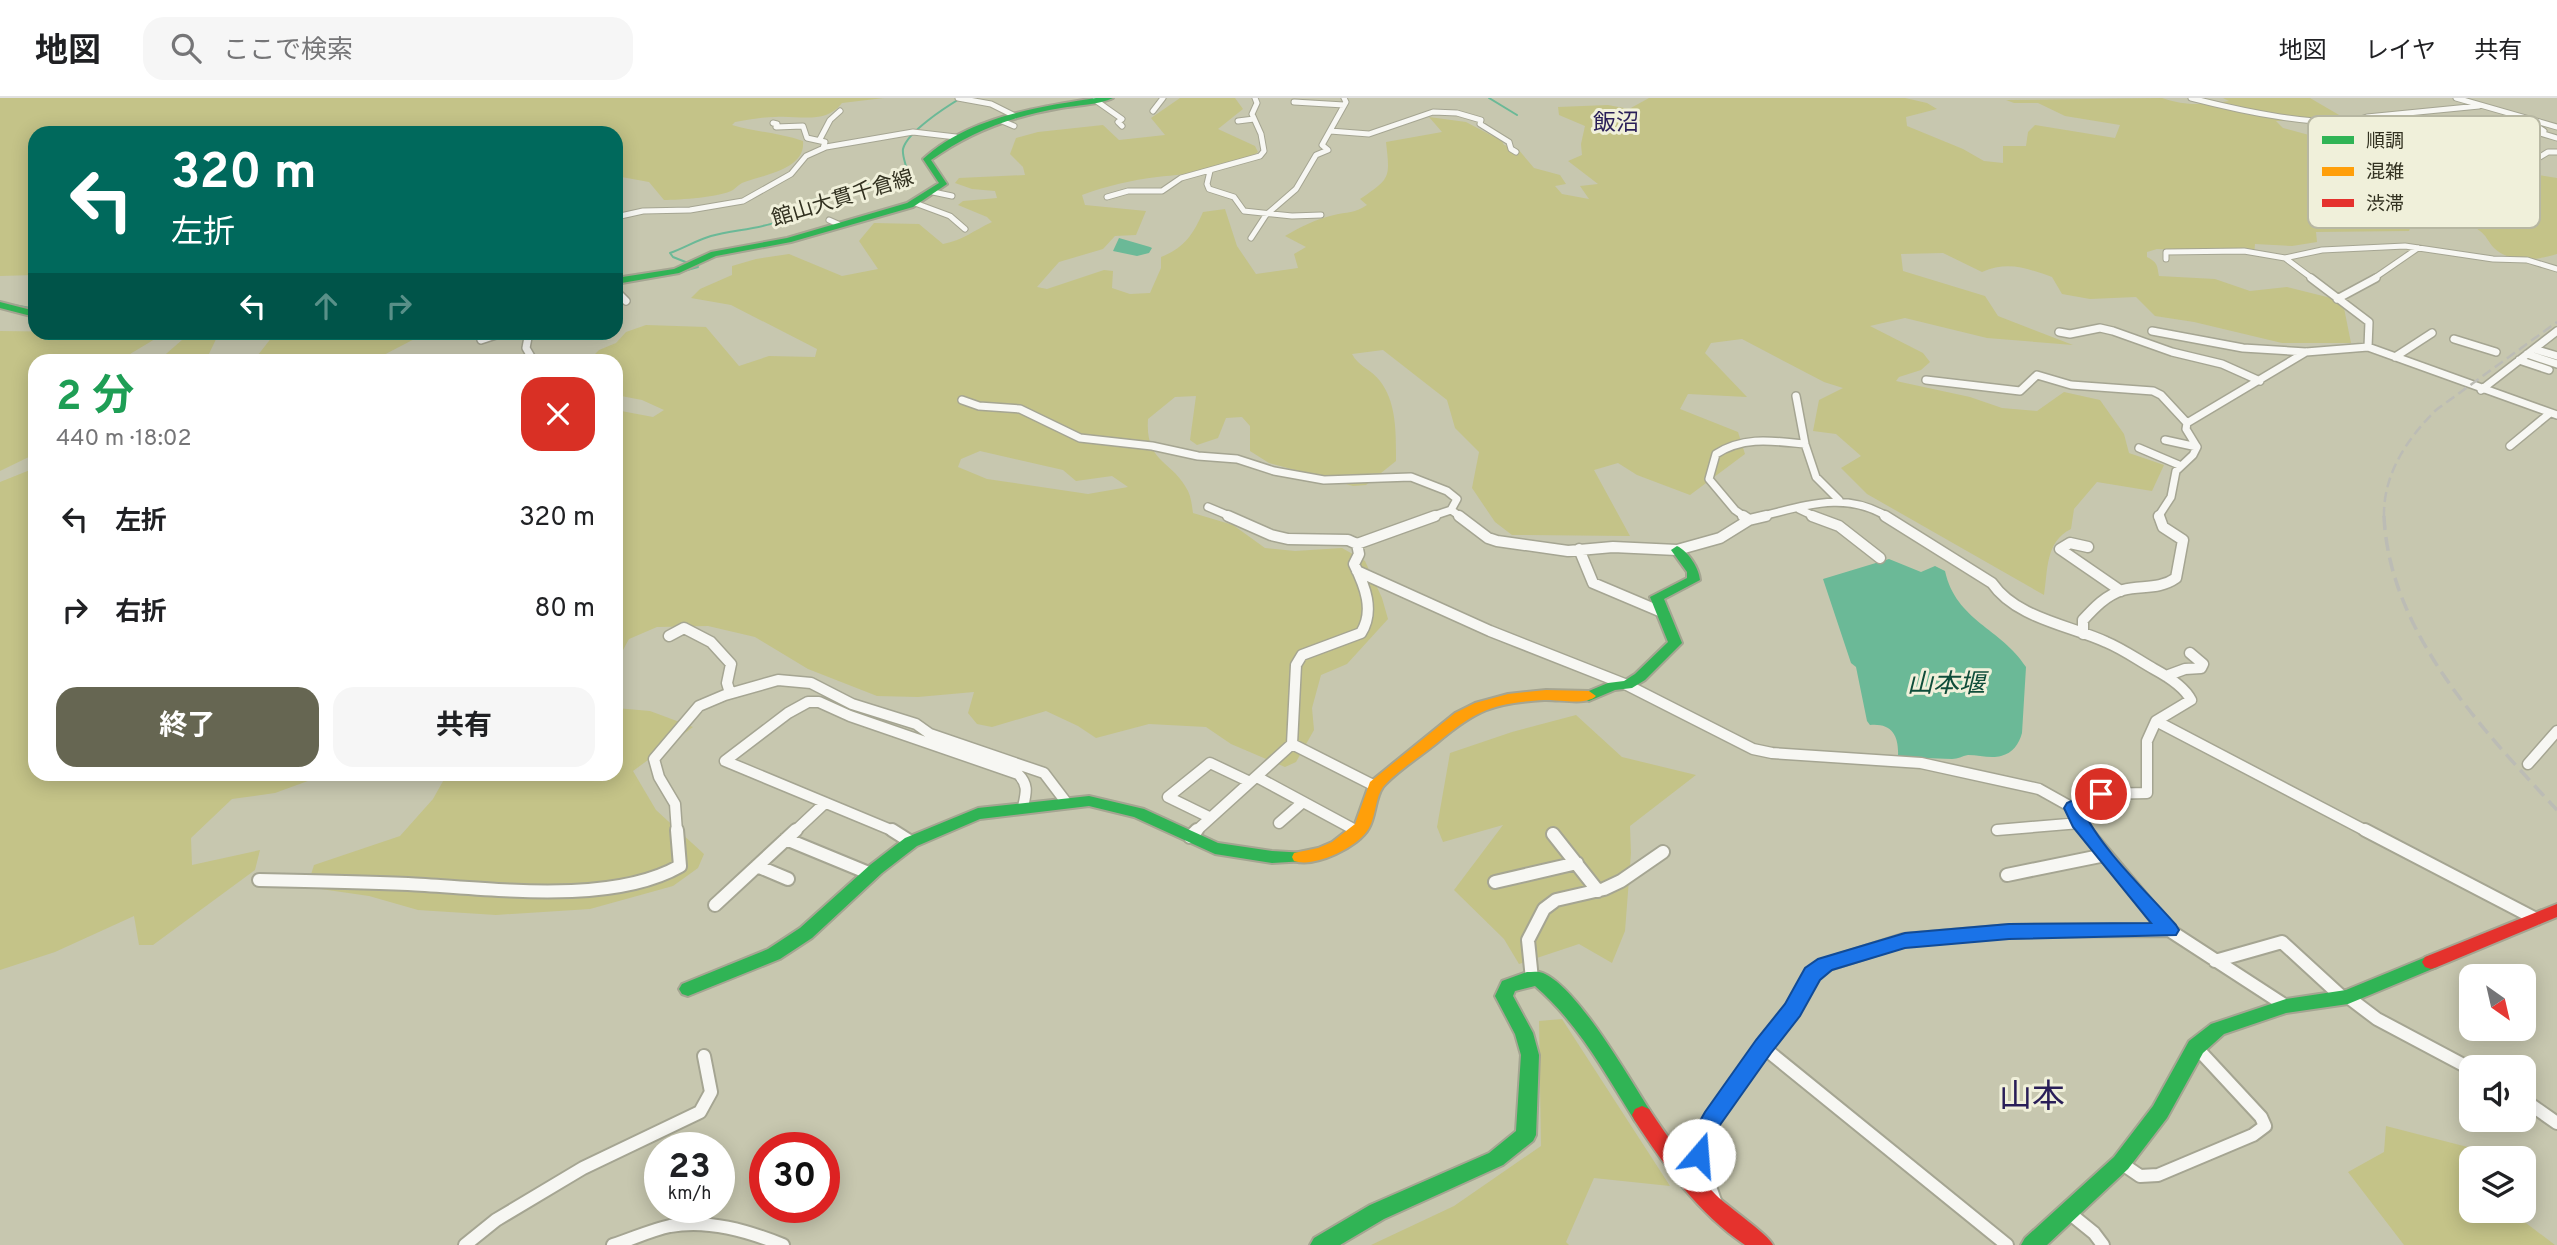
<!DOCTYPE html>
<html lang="ja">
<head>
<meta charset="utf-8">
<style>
  body { margin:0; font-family:Overpass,"Noto Sans JP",sans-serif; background:#f6f6f6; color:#202124; height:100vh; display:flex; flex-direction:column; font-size:26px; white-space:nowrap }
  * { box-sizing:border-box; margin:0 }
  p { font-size:23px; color:#757577 }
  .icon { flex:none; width:38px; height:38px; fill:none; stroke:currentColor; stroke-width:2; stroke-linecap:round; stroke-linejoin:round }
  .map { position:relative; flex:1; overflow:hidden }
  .side { position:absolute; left:28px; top:256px; width:595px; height:427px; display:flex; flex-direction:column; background:#fff; border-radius:21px; box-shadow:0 4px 18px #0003 }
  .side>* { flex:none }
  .top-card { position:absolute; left:28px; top:28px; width:595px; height:214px; border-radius:21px; box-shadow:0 4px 18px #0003; background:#00695c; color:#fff; overflow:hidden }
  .needle { width:46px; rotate:146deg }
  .tools { position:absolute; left:2459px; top:866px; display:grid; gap:14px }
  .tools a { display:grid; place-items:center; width:77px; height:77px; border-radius:14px; background:#fff; box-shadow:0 4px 18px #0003; font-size:35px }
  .speed { position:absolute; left:644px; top:1034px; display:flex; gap:14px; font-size:35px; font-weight:700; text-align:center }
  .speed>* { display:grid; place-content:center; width:91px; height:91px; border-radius:50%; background:#fff; box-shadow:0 4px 18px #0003; line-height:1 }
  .speed small { font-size:18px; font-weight:400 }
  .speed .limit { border:10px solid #d22; background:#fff; color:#111 }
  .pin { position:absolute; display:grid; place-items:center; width:60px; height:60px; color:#fff; margin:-30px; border:4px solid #fff; border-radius:50%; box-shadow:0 2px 7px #0007 }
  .me { position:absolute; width:77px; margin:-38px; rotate:18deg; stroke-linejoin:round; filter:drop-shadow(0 0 5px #0008) }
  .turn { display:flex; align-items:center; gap:24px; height:147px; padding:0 28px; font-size:32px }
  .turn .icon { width:91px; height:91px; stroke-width:2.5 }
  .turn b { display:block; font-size:49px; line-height:60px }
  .lanes { display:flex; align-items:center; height:66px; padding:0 28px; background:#0003; justify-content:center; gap:35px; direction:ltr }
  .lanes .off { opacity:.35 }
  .round { display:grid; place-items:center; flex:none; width:74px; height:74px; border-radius:21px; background:#f6f6f6 }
  .head { display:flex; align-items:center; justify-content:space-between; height:119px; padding:0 28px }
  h1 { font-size:42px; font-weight:700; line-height:52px; color:#1e9e55 }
  .primary-button { display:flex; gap:14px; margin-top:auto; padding:14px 28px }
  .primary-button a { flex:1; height:80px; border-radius:21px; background:#666652; color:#fff; font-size:28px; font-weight:700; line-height:80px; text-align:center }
  .primary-button a+a { background:#f6f6f6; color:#202124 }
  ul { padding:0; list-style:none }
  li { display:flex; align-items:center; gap:21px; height:91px; padding:0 28px }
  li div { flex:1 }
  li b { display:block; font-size:26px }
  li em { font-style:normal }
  header { display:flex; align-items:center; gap:42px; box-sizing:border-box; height:98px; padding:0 35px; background:#fff; border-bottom:2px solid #e0e0e0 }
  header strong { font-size:33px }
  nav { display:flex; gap:38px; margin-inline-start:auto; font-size:24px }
  .search { width:490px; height:63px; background:#f6f6f6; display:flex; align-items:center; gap:18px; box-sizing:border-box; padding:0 24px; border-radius:21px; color:#757577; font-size:26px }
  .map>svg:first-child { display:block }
  .green { fill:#c4c388; fill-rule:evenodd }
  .water { fill:#6bb997 }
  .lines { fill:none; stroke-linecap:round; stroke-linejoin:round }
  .stream-far1 { stroke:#6bb997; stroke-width:2 }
  .stream { stroke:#6bb997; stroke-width:2.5 }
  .street-far3-casing { stroke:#a5a592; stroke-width:7 }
  .street-far2-casing { stroke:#a5a592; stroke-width:10 }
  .street-far1-casing { stroke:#a5a592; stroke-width:13 }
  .street-casing { stroke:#a5a592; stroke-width:16 }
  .fast-casing { stroke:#a5a592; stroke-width:4 }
  .slow-casing { stroke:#a5a592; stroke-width:4 }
  .jam-casing { stroke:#a5a592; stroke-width:4 }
  .street-far3 { stroke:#f7f7f3; stroke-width:5 }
  .street-far2 { stroke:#f7f7f3; stroke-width:7 }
  .street-far1 { stroke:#f7f7f3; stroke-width:10 }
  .street { stroke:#f7f7f3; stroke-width:12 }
  .fast { fill:#30b455; fill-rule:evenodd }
  .slow { fill:#ff9f0a; fill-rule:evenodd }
  .jam { fill:#e5322d; fill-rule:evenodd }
  .rail-far1 { stroke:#bcbcb5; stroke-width:2.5; stroke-dasharray:10 5; stroke-linecap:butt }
  .rail { stroke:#bcbcb5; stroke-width:3.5; stroke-dasharray:14 7; stroke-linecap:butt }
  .route { fill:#1a73e8; stroke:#114b97; stroke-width:2 }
  .labels { text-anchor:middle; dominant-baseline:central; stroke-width:6; stroke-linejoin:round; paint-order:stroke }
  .far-street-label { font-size:21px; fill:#323120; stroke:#f0f0da }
  .far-quarter-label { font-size:23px; fill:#291e58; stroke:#f0f0da }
  .water-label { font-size:26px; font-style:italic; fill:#0f4d3a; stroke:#f0f0da }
  .near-quarter-label { font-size:33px; fill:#291e58; stroke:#f0f0da }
  .key { fill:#f0f0da; stroke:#b7b7a2; stroke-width:2 }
  .key-label { font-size:19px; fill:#323120 }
</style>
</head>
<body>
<header>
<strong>地図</strong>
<div class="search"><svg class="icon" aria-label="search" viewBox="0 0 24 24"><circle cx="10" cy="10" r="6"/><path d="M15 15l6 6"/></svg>ここで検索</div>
<nav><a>地図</a><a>レイヤ</a><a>共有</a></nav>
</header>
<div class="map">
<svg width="2557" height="1147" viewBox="0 0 2557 1147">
  <rect width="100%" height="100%" fill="#c7c7af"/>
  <path class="green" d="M0,0H884L842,5C825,27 799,17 775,19C762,19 748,22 735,24L732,27C756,34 780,35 803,43C806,72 762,77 742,85C738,87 736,90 733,92C721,99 679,102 664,102L649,84L616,78V35H35V177L0,178Z
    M1180,0H1235L1243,11L1218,31L1255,48L1258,54C1231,76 1190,75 1157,79C1132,82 1106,88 1082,97L1085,107L1146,113L1136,137L1115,138L1103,151L1059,164L1037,189L1047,191L1104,172L1113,173L1112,190L1130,196L1150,195L1161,170V159C1184,150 1193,137 1203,114L1225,111L1237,148L1256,176L1298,170L1294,156L1306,149L1285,138C1300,129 1316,121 1334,117C1346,114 1356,115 1367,107L1360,101C1391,80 1390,80 1386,44L1442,34L1429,19L1466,24L1502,43L1504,47L1518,51L1534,70L1560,77L1566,86L1555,88L1562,96L1589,101L1580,88L1598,86L1568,63L1582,57L1581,46L1585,28L1559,17L1558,9L1608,7L1629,11L1649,0H1905L1927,5L1937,11L1906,19L1907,28L1963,51L1984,63L2003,65V48H2026L2028,34L2035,27L2115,40L2120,27L2065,18L2038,5H2014L2006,2L2162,0C2185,8 2205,7 2229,3L2223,0H2310L2346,21L2276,23L2283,30L2320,40L2337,50L2372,48L2388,54L2377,59L2313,62L2323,77L2339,83L2366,87L2393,83L2421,96L2449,94L2494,107L2492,94L2464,78C2482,75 2495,84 2513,83L2514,78L2487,69L2557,80V156C2537,162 2511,166 2494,150C2489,145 2486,137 2480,133C2467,122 2433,118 2416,116L2409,133L2316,134L2317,144L2292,148L2255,146L2254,156L2157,151L2147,154V159C2158,165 2157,167 2159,178L2215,181L2250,193L2287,189L2347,204L2344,210L2351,245H2282L2194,224L2155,218L2136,199L2090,201L2062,196L2052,179C2026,170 2008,163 1982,174L1943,155L1901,156L1903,173L1985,198L1998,218L2073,247L1987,240L1905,220L1870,228L1923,255L1930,264L1921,272L1899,279L1896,283L1970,299L2002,310L2037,313L2064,294L2100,302L2124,336L2129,355L2164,367L2152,393L2097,384L2074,411L2071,431C2045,444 2048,472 2044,497L1867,396L1841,370L1861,358L1836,336L1813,333L1819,302L1843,290L1824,284L1742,241L1711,245L1705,255L1747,299L1688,296L1680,311L1738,334L1745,356L1690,397L1637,377L1618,365L1594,372L1630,438L1512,437L1495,424L1472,390L1479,354L1455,330L1447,302L1383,252L1352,256C1358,268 1372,272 1380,283C1397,305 1396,336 1396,363L1366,387L1353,388L1269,365L1250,353V328L1242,319L1226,320L1218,340L1197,347L1190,342L1196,298L1175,299L1148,321C1145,366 1173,362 1188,393C1191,399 1192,408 1193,415L1233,427L1265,450L1295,453L1342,450L1365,463L1382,500L1388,521L1347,566L1321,577L1312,610L1314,632L1296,664L1285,669L1231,646L1206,629L1149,626L1096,640L1078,628L1046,613L992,629L977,626L968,615L974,594L918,599L877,598L808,571L755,539L708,528L657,529L629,541L616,565V312L653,319L664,312L642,302L616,297V262H589L599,252L616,245L626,234L646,227L706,229L739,268L769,258L815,259L817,251L731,207L691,200L700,191L732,177V168L756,161L789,156L842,178L878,171L859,143L874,125L919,126L943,146C963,142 973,133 992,124L987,119L958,107L963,103L997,100L995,93L972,91L955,85L959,80L1025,77L1023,69L1010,56L1016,40L1038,34L1103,27L1119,42L1165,37L1151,20ZM980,353L1063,372L1076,383L1112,378L1128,389L1088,396L987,381L958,369L961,361Z
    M0,233L158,235L155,241L120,262H35V356L0,373Z
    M276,234H426V235L374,262H254Z
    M190,235H219L206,262H159Z
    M35,370V676H327L275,695L232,701L191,740L192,767L260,752L255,772L153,847H139L134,818L55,854L0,872V384Z
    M616,610L650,613L693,629L633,673L656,712L704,756L698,770L673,788L590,811L496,817L418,812L369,798L307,789L314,767L400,738L433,701L447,676H616Z
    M1576,617L1622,659L1696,677L1630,728L1631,755L1625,833L1612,865L1579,846L1519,866L1504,841L1454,792L1503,727L1443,744L1437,729L1450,655L1512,634Z
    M1562,921L1670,1088L1594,1080L1566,1144L1569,1147H1371L1454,1108L1541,1048L1539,923Z
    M2386,1028L2483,1053L2488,1060H2471V1113H2519L2526,1125L2555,1147H2404L2348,1074L2384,1054Z"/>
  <path class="water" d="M1119,140L1150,149L1152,150L1149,155L1137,158L1113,153Z
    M1889,461L1921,474L1935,468L1945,473C1956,523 2001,530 2026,569L2022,635C2019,646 2013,655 2001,658C1991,661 1979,657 1968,657C1962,658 1958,661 1952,661C1933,660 1917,661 1898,658C1899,638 1892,625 1870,627L1867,623L1856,569L1851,565L1823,481Z"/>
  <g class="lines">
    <path class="stream-far1" d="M1489,0L1517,17
      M673,176L698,169L673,159L670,155C684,150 697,142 711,138C745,129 788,131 813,102L902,77L907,73C906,66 902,58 903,51C907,34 946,9 961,0"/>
    <path class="stream" d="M0,205L35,211"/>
    <g class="street-far3-casing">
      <path id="street-far3" d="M958,0L991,6L1015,18
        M2191,0C2230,10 2331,34 2367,19L2479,8
        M2456,0L2557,29
        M1095,2L1122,21L1118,24L1122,28
        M1294,4L1344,7
        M1153,13L1163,0
        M2360,22L2377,34L2416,50L2450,51L2507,68L2523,69L2548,54H2557
        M1002,23L1014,28
        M1238,23L1254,21
        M773,25L777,26L776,29L803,28L807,40L825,44L823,50
        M2538,27L2536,28L2544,33L2540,35L2557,40
        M1330,33L1369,36L1433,14L1457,15L1481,22L1480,26L1509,44L1511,51L1516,54
        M820,41L830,22L840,13
        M1210,73L1207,86L1209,91L1234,99L1244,113L1292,118L1321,117
        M933,94L952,98
        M1107,99L1128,93H1162L1181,80L1260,58L1264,53L1261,36L1252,16L1257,5L1255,0
        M915,105L950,118L965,131
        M616,119L643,113L690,112L743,103L791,76L806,58L826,49L913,34L956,39
        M829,122L838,126
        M1251,140L1266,117L1296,91L1316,57L1328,52L1322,47L1346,4L1344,0
        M2166,161V154L2244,153L2285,160
        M2313,181L2285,160L2322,152L2405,148L2493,161L2527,162L2557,171
        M2373,181L2418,150"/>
    </g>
    <g class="street-far2-casing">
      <path id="street-far2" d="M2311,180L2369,224L2368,249
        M616,193L626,203
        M2337,201L2376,180
        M2152,233L2243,250L2306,254L2368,249L2557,317
        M529,234L526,250L533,262
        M2059,234L2070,236L2100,230L2113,233L2172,254L2222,266L2260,283
        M2454,241L2496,254
        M481,242L505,234
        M2534,251L2557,258
        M2527,256L2557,266
        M2395,259L2432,235
        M2519,262L2549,272
        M1926,282L2020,293L2037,277L2071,287L2153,293L2161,297L2187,325
        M2481,292L2557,233
        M1796,298L1805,346L1816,379L1839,402
        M962,302L979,308L1020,311L1080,340L1152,348L1198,358L1237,361L1274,373L1324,382L1411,379L1447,393L1457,401L1451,412L1430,419
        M2165,342L2197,349
        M2510,348L2550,315
        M2139,350L2179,367
        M1208,409L1232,419
        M1799,411L1816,419
        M1451,412L1461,419
        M1745,419L1735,412L1709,381L1716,356C1744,338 1773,343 1805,346
        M1758,419C1806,408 1844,392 1888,419
        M2158,419L2171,399L2176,373L2193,357L2197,349L2186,331L2187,325L2306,254"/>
    </g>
    <g class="street-far1-casing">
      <path id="street-far1" d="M1228,418L1271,437L1288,441L1348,442L1357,446L1435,418
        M1459,418L1488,440L1497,443L1568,453L1613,449L1677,452L1720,440L1749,422L1766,418
        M1743,418L1749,422
        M1812,418L1839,428L1880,460
        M1885,418L1992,485C2016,520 2069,527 2106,544C2123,551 2138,562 2154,571C2167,578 2184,588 2191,602L2156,623L2147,643V695L2101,696L2073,710
        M2088,449L2070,445L2060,451L2121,493
        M1579,451L1593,485L1664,515
        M1357,473L1490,533L1627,587L1753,651L1772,655L1921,665L2039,691L2073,710L2087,734
        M2083,536V522C2094,510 2106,497 2123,492C2141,487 2159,492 2176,480L2183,442L2163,429L2159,418
        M669,538L684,530L711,544L731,566L727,585L730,595
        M2166,578L2185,571L2201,570L2203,566L2190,555
        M2156,623L2368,734
        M1292,646L1375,688
        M2528,666L2557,633
        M1257,679L1357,733
        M1209,719L1168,699L1210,665L1250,684
        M1279,725L1303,704
        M1997,732L2080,725
        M677,734L675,706L659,679L654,661L699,608L725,597L778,582L811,585L852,606L916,626L930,636L1044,675L1066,704
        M794,734L825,705
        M896,734L725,663L788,615L808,604H819L850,618L1018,676C1029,687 1026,695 1023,709
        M1195,734L1292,646L1296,567L1302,557L1361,535C1375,513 1365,488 1354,466L1359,456L1357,446"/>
    </g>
    <g class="street-casing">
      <path id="street" d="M892,732L911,744
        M2085,732L2169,832L2286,908
        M2365,732L2536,821
        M1553,736L1598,793
        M1190,739L1197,732
        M786,741L871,776
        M757,768L788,781
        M2007,777L2105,757
        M259,782C309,783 358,784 408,786C487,790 610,808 680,768L677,732
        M1495,784L1577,765
        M715,807L796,732
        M2215,863L2282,844L2342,899
        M1532,881L1528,842L1544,811L1556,802L1604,791L1621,783L1663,754
        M2348,899L2377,921L2471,971
        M1763,949L2007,1147
        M2524,1002L2557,1025
        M2121,1065L2140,1078L2158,1077L2253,1037L2265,1028L2261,1019L2196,949
        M1715,1103L1699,1057L1700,1042L1763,949L1793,912L1813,876L1825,867L1904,842L2009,833L2169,832
        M2068,1114L2094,1135L2103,1147
        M465,1147L496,1122L583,1070L700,1014L711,994L704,958
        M613,1147C632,1141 651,1132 670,1128C708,1121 748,1133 783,1147"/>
    </g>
    <g class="fast-casing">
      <path id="fast" d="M1096,0H1113C1099,7 1077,7 1061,10C1013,18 971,33 931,62L947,86L913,109L791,144L716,158L679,175L616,186V180L674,171L711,154L787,140L907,105L939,85L923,61C969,19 1037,9 1096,0Z
        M0,204L35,213V219L0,210Z
        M1677,448C1688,453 1699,470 1700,482L1664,501L1682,545L1645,582L1632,590L1615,592L1589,603L1584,601L1582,598L1584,595L1608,585L1624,583L1635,576L1668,544L1650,499L1687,480V474L1671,452Z
        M1089,698L1144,711L1218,745L1272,753L1306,755L1308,759L1306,763L1272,765L1215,756L1134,719L1089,708L980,721L917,748L882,775L812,840L780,861L688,898L682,896L679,891L682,886L768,851L800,830L870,767L905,740L978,710Z
        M2431,857L2437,859L2440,864L2437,869L2348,906L2286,915L2224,936L2203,955L2167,1020L2128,1071L2047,1147H2021L2025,1140L2114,1059L2153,1008L2189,943L2211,926L2286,901L2346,892Z
        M1527,874C1532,874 1538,873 1543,875C1577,889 1628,978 1649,1011L1652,1017L1649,1023L1642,1026L1635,1023C1605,975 1578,925 1535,888L1515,893L1513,898L1533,935L1539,957L1536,1037L1533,1043L1503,1067L1384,1121L1340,1147H1310L1314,1140L1370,1107L1489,1055L1516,1033L1521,957L1515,936L1495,898L1502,883Z"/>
    </g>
    <g class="slow-casing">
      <path id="slow" d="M1546,592L1589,593L1596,598C1586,608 1558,601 1544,602C1493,605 1476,612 1437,645C1421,658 1396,674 1383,689C1375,700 1376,718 1369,730C1359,749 1315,770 1294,763L1292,759L1294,755L1318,750L1332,744L1355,726L1370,684L1455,615L1475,605L1508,596Z"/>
    </g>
    <g class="jam-casing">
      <path id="jam" d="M2557,806V819L2437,869L2431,871L2425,869L2422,864L2425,859Z
        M1642,1008L1649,1011C1669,1041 1690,1071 1716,1097C1728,1109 1768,1136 1773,1147H1745C1698,1115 1666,1070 1635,1023L1632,1017L1635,1011Z"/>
    </g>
    <use href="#street-far3" class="street-far3"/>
    <use href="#street-far2" class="street-far2"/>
    <use href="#street-far1" class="street-far1"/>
    <use href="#street" class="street"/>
    <use href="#fast" class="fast"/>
    <use href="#slow" class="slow"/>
    <use href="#jam" class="jam"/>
    <path class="rail-far1" d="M2384,419C2383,376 2407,341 2436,312L2557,224"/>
    <path class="rail" d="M2384,418C2389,534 2482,631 2557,712"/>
  </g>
  <path class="route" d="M2101,689L2109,696L2107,700L2083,712C2100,750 2148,795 2176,827L2179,832L2176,837L2009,841L1905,850L1832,872L1820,882L1800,918L1771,955L1720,1027L1711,1043V1057L1707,1065L1699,1068L1691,1065L1688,1057L1689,1042L1705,1014L1756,942L1785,906L1805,870L1818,861L1905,835L2009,826L2151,825L2073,729L2064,710L2067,705Z"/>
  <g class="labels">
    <g class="far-street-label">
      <text transform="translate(843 101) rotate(-17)">館山大貫千倉線</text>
    </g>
    <g class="far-quarter-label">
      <text x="1616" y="26">飯沼</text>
    </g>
    <g class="water-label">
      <text x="1946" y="587">山本堰</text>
    </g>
    <g class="near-quarter-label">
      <text x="2032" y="1001">山本</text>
    </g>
  </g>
  <rect x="2308" y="18" width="232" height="112" rx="10" class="key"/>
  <rect x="2322" y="38" width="32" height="8" fill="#30b455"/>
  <rect x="2322" y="69" width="32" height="9" fill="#ff9f0a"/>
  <rect x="2322" y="101" width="32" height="8" fill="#e5322d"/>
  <g class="key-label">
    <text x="2366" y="49">順調</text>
    <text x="2366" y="80">混雑</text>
    <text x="2366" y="112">渋滞</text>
  </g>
</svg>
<div class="tools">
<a><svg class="needle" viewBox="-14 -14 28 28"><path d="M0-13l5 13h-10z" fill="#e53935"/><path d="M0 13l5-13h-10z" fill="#757577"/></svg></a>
<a><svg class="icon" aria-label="sound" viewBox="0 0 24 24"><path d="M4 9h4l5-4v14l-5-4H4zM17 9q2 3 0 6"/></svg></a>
<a><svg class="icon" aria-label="layers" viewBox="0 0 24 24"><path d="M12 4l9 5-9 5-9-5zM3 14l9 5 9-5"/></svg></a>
</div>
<div class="speed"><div>23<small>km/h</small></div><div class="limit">30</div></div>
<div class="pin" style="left:2101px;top:696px;background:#d93025"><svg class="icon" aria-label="arrive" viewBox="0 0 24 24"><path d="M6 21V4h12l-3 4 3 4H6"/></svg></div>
<svg class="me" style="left:1699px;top:1057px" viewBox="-20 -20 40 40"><circle r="19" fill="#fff"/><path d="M0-13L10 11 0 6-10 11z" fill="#1a73e8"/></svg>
<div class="top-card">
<div class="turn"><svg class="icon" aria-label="left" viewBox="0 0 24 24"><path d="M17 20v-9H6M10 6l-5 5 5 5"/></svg><div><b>320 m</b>左折</div></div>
<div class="lanes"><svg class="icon" aria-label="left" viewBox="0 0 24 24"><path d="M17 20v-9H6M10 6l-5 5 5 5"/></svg><svg class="icon off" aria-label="ahead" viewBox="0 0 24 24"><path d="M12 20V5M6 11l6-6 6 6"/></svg><svg class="icon off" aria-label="right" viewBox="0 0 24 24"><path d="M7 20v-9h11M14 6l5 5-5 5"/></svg></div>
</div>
<section class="side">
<div class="head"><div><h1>2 分</h1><p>440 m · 18:02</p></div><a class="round" style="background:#d93025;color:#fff"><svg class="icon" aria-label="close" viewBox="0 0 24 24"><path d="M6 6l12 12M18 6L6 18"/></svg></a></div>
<ul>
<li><svg class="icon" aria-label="left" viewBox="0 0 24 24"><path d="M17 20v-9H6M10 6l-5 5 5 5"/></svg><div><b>左折</b></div><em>320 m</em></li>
<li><svg class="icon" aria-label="right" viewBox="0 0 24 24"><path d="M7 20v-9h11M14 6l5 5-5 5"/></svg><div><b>右折</b></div><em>80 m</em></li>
</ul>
<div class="primary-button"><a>終了</a><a>共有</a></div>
</section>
</div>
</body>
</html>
